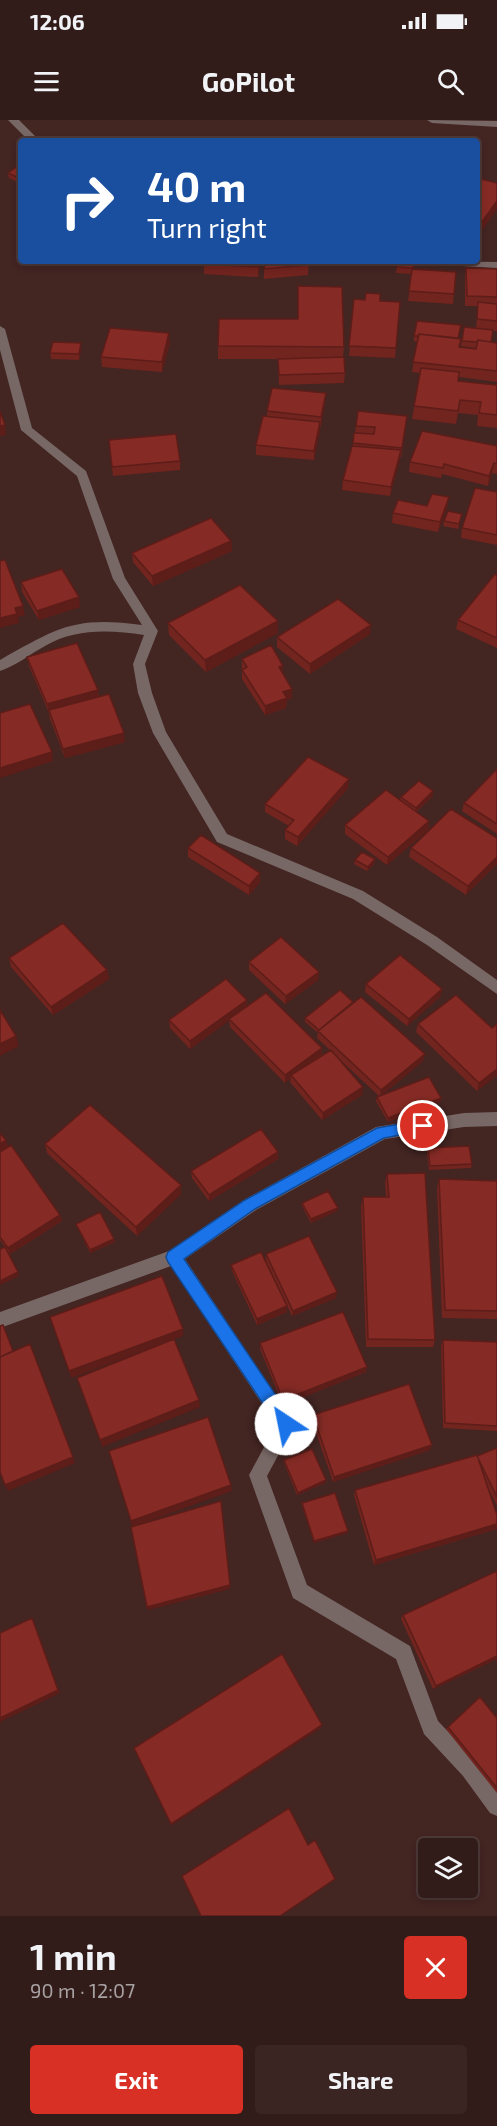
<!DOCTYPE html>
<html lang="en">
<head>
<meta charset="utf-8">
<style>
  body { margin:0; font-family:"Exo 2",sans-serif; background:#3a2523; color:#f1f3f6; height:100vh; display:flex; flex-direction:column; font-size:22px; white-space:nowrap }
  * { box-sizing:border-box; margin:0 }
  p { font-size:20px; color:#a8a1a2 }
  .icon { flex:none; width:33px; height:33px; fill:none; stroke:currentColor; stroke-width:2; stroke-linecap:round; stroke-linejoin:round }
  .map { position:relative; height:1796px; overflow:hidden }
  .details { display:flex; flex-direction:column; background:#321c1a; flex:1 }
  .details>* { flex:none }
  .banner { position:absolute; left:18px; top:18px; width:462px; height:126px; border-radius:6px; box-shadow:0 3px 9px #0003,0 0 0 2px #4d3a39; background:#1a4fa0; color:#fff; overflow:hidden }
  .tools { position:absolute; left:418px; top:1718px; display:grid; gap:12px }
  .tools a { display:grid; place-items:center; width:60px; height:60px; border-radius:6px; background:#321c1a; box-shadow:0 3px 9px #0003,0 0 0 2px #4d3a39; font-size:30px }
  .pin { position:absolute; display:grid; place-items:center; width:51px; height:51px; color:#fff; margin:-26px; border:3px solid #fff; border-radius:50%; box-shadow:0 2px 6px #0007 }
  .me { position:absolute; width:66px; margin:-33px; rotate:326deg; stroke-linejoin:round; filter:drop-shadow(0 0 4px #0008) }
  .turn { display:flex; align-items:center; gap:21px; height:126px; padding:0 30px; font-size:27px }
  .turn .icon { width:78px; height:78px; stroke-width:2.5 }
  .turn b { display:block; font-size:42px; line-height:51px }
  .round { display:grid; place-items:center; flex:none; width:63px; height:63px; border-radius:6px; background:#3a2523 }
  .summary { display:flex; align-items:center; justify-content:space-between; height:102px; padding:0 30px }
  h1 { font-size:36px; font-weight:700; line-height:45px }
  .action { display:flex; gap:12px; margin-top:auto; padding:12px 30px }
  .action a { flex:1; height:69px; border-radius:6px; background:#d93025; color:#fff; font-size:24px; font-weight:700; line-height:69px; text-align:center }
  .action a+a { background:#3a2523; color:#f1f3f6 }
  .status { display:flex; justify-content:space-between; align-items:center; height:42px; padding:0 30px; background:#321c1a; direction:ltr }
  .status svg { height:16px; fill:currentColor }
  header { display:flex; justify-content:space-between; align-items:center; height:78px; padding:0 30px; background:#321c1a; font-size:27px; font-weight:700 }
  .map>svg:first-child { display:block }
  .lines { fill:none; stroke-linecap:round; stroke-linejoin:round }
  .minor { fill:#776765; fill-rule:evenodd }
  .wall { fill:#72241f }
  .shaded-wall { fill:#5d1d19 }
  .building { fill:#852a24; stroke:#5d1d19; stroke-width:1.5 }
  .route { fill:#1a73e8; stroke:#114b97; stroke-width:1.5 }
</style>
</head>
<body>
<div class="status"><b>12:06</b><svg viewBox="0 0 49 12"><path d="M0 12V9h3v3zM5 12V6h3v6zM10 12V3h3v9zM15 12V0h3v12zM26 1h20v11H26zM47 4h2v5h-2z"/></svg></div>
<header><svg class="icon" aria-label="menu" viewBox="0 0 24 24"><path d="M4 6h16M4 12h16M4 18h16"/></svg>GoPilot<svg class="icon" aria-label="search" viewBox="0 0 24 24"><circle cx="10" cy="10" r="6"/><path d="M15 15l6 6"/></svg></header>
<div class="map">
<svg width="497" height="1796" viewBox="0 0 497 1796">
  <rect width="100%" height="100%" fill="#432522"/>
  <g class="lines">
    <path class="minor" d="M8,0H19L40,21H29Z
      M427,0L497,1V7L432,3Z
      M423,141L497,142V148L428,144Z
      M0,206L5,209L32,308L86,351L125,458L158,511L145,544L152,573L166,612L227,714L363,771L437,817L497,860V874L427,825L353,779L217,722L153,613L138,573L133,544L144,515C110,510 76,508 45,526C30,534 16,546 0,551V540C57,508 74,496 142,505L113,459L77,356L21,310L0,230Z
      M497,992V1006L464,1007L385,1019L256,1090L185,1139L295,1304L267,1356L307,1465L410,1526L438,1601L477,1642L497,1670V1696L490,1693L463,1656L424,1614L396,1539L293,1478L249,1355L276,1305L171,1146L0,1208V1192L169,1131L244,1080L376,1007L464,993Z"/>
  </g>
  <path class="wall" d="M21,44V64L9,58L8,53Z
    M477,58L497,63L478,116H477Z
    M179,141H193L190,144Z
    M261,141L258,157L204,154V144Z
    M266,141H309L308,155L264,159V149Z
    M317,141H351V143L317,142Z
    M398,141L413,149L456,152L453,184L408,181L412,154L396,153Z
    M466,148L497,149V211H493L491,222L497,223V262L459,257L458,261L497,265V308L477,306L478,295L458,293L456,304L412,299L420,253L412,252L417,222L414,221V216L459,218L460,227L476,229V228L461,226L464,207L476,208L478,186H465V158Z
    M354,179L400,182L395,238L349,236Z
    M170,223L162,252L102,247L101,237Z
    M218,226L344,227L343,237L345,253L344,263L279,265L278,239H218Z
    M81,229L79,240L51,239L50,233Z
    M326,273L325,283L314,340L256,335V325L267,297V291Z
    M407,296L401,338L400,337L390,376L342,370L343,360L353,326L356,306Z
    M109,320L180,341V350L113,356Z
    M497,326V354L492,353L488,366L442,354L441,358L409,352L410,342Z
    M497,372V425L461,418L462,408Z
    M449,377L447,387L438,412L392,403L393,393L427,386Z
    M462,394L458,409L443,406L444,401Z
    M231,421L232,431L153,466L133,442L132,433Z
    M497,455V528L456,509L458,500Z
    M21,462L80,487L39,500L22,472Z
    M168,503L278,513L206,552L169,515Z
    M370,514L310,554L277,527V517Z
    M27,537L98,570L99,577L125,622L65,638L50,599L49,593L29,546Z
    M242,539L283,546V554L292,578L287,580L286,588L265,595L242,559Z
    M497,649V714L462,691L464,683Z
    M348,668L297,726L285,719V710L289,706L265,692V684Z
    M433,676L416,692L429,701L428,710L387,745L345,714V705L400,680L401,677Z
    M497,718L466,775L409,737L411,728Z
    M188,728L260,762L249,775L188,737Z
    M375,739L374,744L367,751L354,744L355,740Z
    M9,838L107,850L109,859L53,895L11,847Z
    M249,842L319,852L318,860L285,884L249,850Z
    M366,864L442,869L440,877L407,906L365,872Z
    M247,880V887L322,928L321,935L330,930L317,918L318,913L305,902V898L353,883L425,934L423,941L383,974L441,978L440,982L388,1002L376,981L377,977L379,976L337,937L362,975L322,1000L290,962L291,958L285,963L230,907L229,900L190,929L170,908L169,900Z
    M418,904L492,908L497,904V955L477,971L416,912Z
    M0,1013L8,1027L60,1095L62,1101L10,1134L6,1129L19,1156L5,1127L0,1120Z
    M45,1024L181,1065V1074L137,1116L47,1033Z
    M428,1028L472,1044L471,1048L429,1050L427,1032Z
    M278,1039L209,1081L192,1058L191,1051Z
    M387,1054L435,1220L433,1227H366L361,1086L363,1077H386L385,1063Z
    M439,1059L497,1061V1199L442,1198L437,1068Z
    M302,1083L338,1088L337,1091L311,1103L302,1086Z
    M76,1104L114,1119L115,1122L90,1133L77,1107Z
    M266,1134L336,1178L292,1196L266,1141Z
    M231,1145L287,1192L257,1205L232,1151Z
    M443,1220L497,1222V1311L443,1308L441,1225Z
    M260,1223L366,1252L283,1285L260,1229Z
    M313,1295L430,1330L333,1362L312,1301Z
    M497,1328V1386L487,1366L497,1409L374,1445L354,1375L355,1370L477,1336Z
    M284,1340L326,1360L325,1363L297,1375L284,1343Z
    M302,1383L348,1411L347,1413L314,1423L302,1386Z
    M497,1451V1539L433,1569L401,1499L403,1495Z
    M480,1577L497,1598V1673L446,1609Z"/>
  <path class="shaded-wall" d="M497,81V89L478,116L479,106Z
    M259,141H261L258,157V147Z
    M169,213L170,223L162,252V242Z
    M81,223V229L79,240V234Z
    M326,273L325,283L321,306V297Z
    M320,302V312L314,340V331Z
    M5,305L6,315L0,316V306Z
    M401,330L400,340L390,376L391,367Z
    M494,343L492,353L488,366L489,356Z
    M449,377L447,387L438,412L440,402Z
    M231,421L232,431L153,466L152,456Z
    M79,477L80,487L39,500L37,491Z
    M23,486L25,495L18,497L19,503L0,508V498L15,488Z
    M278,501V513L206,552L205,540Z
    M371,505L370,514L310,554V544Z
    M283,546V555L279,547Z
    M292,569V578L287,580L286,588L265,595V586L283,572Z
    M98,570L99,580L49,590V594L47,584Z
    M124,613L125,622L65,638L63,629Z
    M52,632L53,641L0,658V648Z
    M349,659L348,668L297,726L298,717Z
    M433,671V676L415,692L416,688Z
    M429,701L428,710L387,745L388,737Z
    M497,737V744L466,775L468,766Z
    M375,739L374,744L367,751L368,747Z
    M260,753V762L249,775V766Z
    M107,850L109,859L53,895L51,887Z
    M319,852L318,860L285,884L286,876Z
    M442,869L440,877L407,906L409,899Z
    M247,880V888L190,929V921Z
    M16,916L19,926L0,936V924Z
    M322,928L321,935L291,955V958L285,963V955Z
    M425,934L423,941L380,977L381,970Z
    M497,949V955L477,971L479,963Z
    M363,967L362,975L322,1000L323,993Z
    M441,978L440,982L388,1002V998Z
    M6,1020L8,1027L0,1032V1024Z
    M278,1032V1039L209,1081V1075Z
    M181,1065V1074L137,1116L136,1107Z
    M338,1088L337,1091L311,1103V1099Z
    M60,1095L62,1101L10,1134L8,1128Z
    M114,1119L115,1122L90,1133V1130Z
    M18,1152L19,1156L0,1165V1161Z
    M337,1172L336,1178L292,1196L293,1191Z
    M287,1186V1192L257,1205V1199Z
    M183,1209V1216L71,1258L69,1251Z
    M367,1247L366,1252L283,1285V1280Z
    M199,1280L200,1287L102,1327L100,1320Z
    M432,1325L430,1330L333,1362L334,1357Z
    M73,1337L75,1343L8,1371L5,1365Z
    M326,1360L325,1363L297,1375L298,1373Z
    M231,1365L232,1371L132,1407L131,1401Z
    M497,1404V1409L374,1445L376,1440Z
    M348,1411L347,1413L314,1423V1421Z
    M230,1465V1469L148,1490L147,1487Z
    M32,1498L34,1502L60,1573L0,1602V1598Z
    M497,1536V1539L433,1569L436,1566Z
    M322,1605L321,1608L172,1705L171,1704Z"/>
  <path class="building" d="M21,44V59L8,53Z
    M477,58L497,63V81L479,106H477Z
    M204,141H259L258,147L204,144Z
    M266,141H309L308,145L264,149Z
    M398,141H414L413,148L397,147Z
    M466,148L497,149V177L467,176Z
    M412,149L456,152L454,174L409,171Z
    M298,166L342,167L344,227L218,226L219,199H298Z
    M366,173L380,174V181L400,182L396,228L349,226L354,179L365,180Z
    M478,182L497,184V201L477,199Z
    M417,201L461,205L458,218L419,214L418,216H414Z
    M464,207L493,210L491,222L478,220L477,222L462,221Z
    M110,208L169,213L162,242L101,237Z
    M419,214L461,219L459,227L476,229L478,220L497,223V251L413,242Z
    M53,222L81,223L79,234L50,233Z
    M344,237L345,253L279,255L278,239Z
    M421,248L459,252L458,261L497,265V295L479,293L481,282L460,280L458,291L414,286Z
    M272,268L326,273L321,297L267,291Z
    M0,291L5,305L0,306Z
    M358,291L407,296L402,328L353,323L354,313L374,314L375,307L356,306Z
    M263,296L320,302L314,331L256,325Z
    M422,311L497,326V344L494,343L489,356L444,344L443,348L410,342Z
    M176,314L180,341L112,347L109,320Z
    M352,326L401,330L391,367L343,360Z
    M475,368L497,372V415L462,408Z
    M432,374L449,377L440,402L393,393L398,380L427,386Z
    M448,391L462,394L459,404L444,401Z
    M211,398L231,421L152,456L132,433Z
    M5,440L23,486L15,488L17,494L0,498V441Z
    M62,449L79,477L37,491L21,462Z
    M495,454L497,455V518L458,500Z
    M240,465L278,501L205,540L168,503Z
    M338,479L371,505L310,544L277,517Z
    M77,523L98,570L47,584L27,537Z
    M271,525L283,546L279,547L292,569L283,572L287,578L265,586L242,550L247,547L242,539Z
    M109,574L124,613L63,629L49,590Z
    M30,584L52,632L0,648V593Z
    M308,637L349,659L298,717L285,710L294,700L265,684Z
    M497,649V704L464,683Z
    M419,661L433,671L416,688L401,677Z
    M386,670L429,701L388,737L345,705Z
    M451,689L497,718V737L468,766L411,728Z
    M201,715L260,753L249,766L188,728Z
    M362,732L375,739L368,747L355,740Z
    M63,803L107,850L51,887L9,838Z
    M281,817L319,852L286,876L249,842Z
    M400,835L442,869L409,899L366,864Z
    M226,859L247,880L190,921L169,900Z
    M340,870L353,882L319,910L305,898Z
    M266,873L322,928L285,955L229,899Z
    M456,875L492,908L497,904V949L479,963L418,904Z
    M361,877L425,934L381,970L318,911Z
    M0,890L16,916L0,924Z
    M331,930L363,967L323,993L291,955Z
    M429,957L441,978L388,998L377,977Z
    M90,985L181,1065L136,1107L45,1024Z
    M261,1009L278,1032L209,1075L191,1051Z
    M0,1013L6,1020L0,1024Z
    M11,1025L60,1095L8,1128L0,1117V1032Z
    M469,1026L472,1044L430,1046L428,1028Z
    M425,1053L435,1220L368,1219L363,1077H389L387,1054Z
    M439,1059L497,1061V1191L445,1190Z
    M328,1071L338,1088L311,1099L302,1083Z
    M100,1092L114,1119L90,1130L76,1104Z
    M309,1116L337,1172L293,1191L266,1134Z
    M5,1127L18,1152L0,1161V1129Z
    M261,1132L287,1186L257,1199L231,1145Z
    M162,1156L183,1209L69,1251L50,1197Z
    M343,1192L367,1247L283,1280L260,1223Z
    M3,1205L13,1231L0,1237V1206Z
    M174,1219L199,1280L100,1320L77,1258Z
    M443,1220L497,1222V1306L445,1303Z
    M30,1224L73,1337L5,1365L0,1352V1237Z
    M409,1264L432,1325L334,1357L313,1295Z
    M208,1297L231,1365L131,1401L109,1331Z
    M497,1328V1377L477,1336Z
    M312,1329L326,1360L298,1373L284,1340Z
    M477,1335L497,1395V1404L376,1440L355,1370Z
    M335,1373L348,1411L314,1421L302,1383Z
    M221,1381L230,1465L147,1487L131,1407Z
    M497,1451V1536L436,1566L403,1495Z
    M32,1498L58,1570L0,1598V1513Z
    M282,1534L322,1605L171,1704L134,1628Z
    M480,1577L497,1598V1668L448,1607Z
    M289,1688L308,1725L315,1720L335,1759L280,1796H201L182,1756Z"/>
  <path class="route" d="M423,1000L428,1001L430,1006L428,1010L384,1018L255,1089L184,1139L291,1298L294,1304L291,1309L286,1312L280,1309L168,1142L166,1137L168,1132L245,1080L377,1008Z"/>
</svg>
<div class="tools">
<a><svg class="icon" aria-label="layers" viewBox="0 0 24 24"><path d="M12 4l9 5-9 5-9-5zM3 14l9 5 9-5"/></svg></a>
</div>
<div class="pin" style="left:423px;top:1006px;background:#d93025"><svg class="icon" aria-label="arrive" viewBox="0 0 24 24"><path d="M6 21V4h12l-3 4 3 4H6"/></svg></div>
<svg class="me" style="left:286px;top:1304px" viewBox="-20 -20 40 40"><circle r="19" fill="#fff"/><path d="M0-13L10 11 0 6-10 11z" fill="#1a73e8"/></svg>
<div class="banner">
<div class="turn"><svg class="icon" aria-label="right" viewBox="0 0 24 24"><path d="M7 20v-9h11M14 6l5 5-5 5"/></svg><div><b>40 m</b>Turn right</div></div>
</div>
</div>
<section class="details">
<div class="summary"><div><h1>1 min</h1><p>90 m · 12:07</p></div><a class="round" style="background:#d93025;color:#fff"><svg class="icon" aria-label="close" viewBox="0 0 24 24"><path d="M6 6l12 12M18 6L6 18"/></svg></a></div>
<div class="action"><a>Exit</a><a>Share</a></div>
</section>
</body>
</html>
